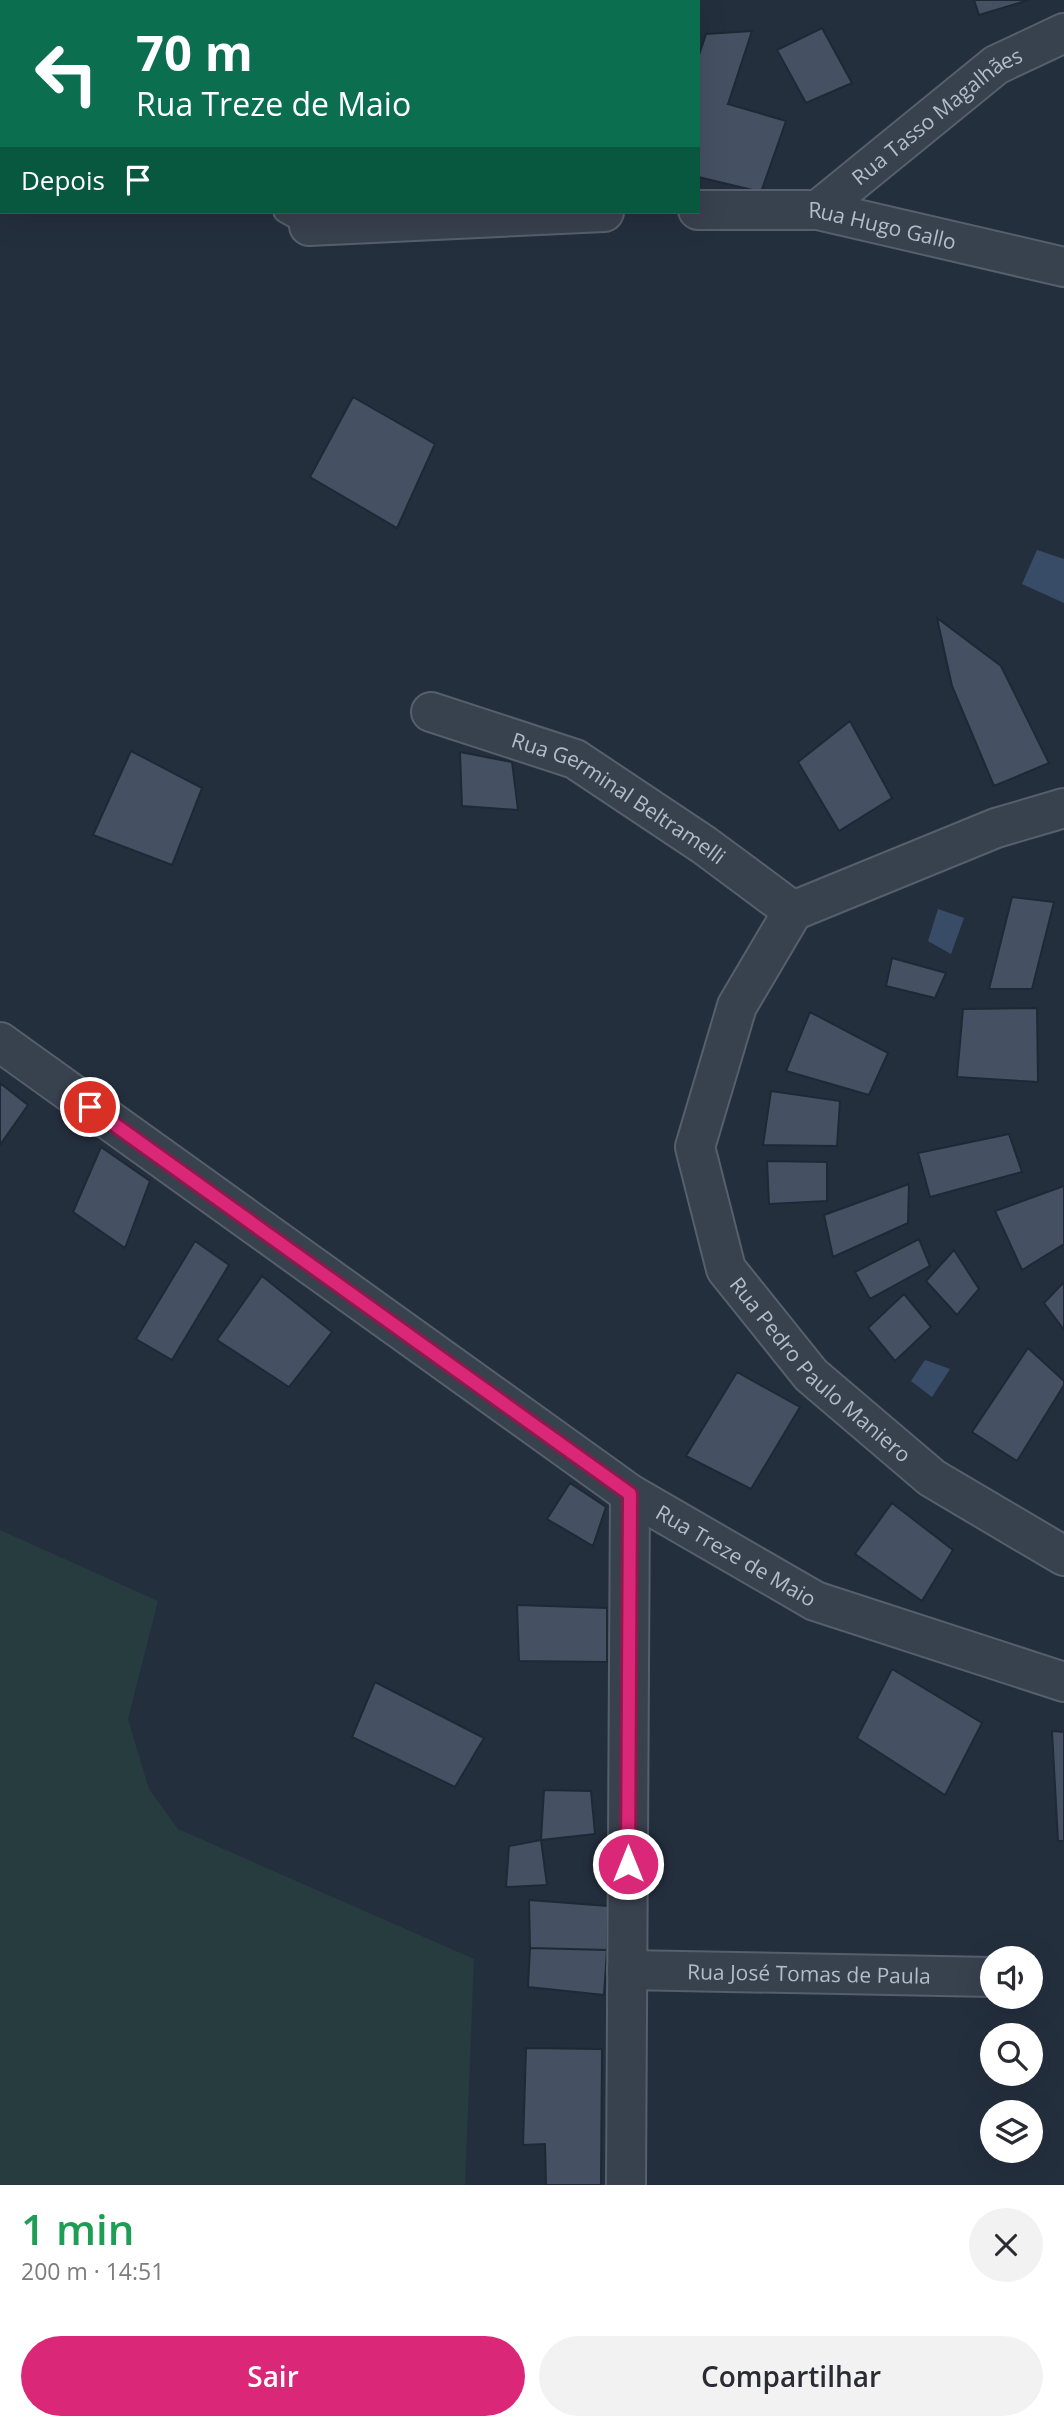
<!DOCTYPE html>
<html lang="pt">
<head>
<meta charset="utf-8">
<style>
  body { margin:0; font-family:"Open Sans",sans-serif; background:#f2f2f3; color:#2b2b33; height:100vh; display:flex; flex-direction:column; font-size:26px; white-space:nowrap }
  * { box-sizing:border-box; margin:0 }
  p { font-size:23px; color:#7c7c81 }
  .icon { flex:none; width:38px; height:38px; fill:none; stroke:currentColor; stroke-width:2; stroke-linecap:round; stroke-linejoin:round }
  .map { position:relative; height:2185px; overflow:hidden }
  .drawer { display:flex; flex-direction:column; background:#fff; flex:1 }
  .drawer>* { flex:none }
  .top-card { position:absolute; left:0px; top:0px; width:700px; height:214px; box-shadow:0 7px 28px #0002; background:#0b6e4f; color:#fff; overflow:hidden }
  .controls { position:absolute; left:980px; top:1946px; display:grid; gap:14px }
  .controls a { display:grid; place-items:center; width:63px; height:63px; border-radius:50%; background:#fff; box-shadow:0 7px 28px #0002; font-size:35px }
  .pin { position:absolute; display:grid; place-items:center; width:60px; height:60px; color:#fff; margin:-30px; border:4px solid #fff; border-radius:50%; box-shadow:0 2px 7px #0007 }
  .me { position:absolute; width:77px; margin:-38px; rotate:0deg; stroke-linejoin:round; filter:drop-shadow(0 0 5px #0008) }
  .turn { display:flex; align-items:center; gap:24px; height:147px; padding:0 21px; font-size:32px }
  .turn .icon { width:91px; height:91px; stroke-width:2.5 }
  .turn b { display:block; font-size:49px; line-height:60px }
  .then { display:flex; align-items:center; height:66px; padding:0 21px; background:#0003; gap:14px; font-size:26px }
  .round { display:grid; place-items:center; flex:none; width:74px; height:74px; border-radius:37px; background:#f2f2f3 }
  .headline { display:flex; align-items:center; justify-content:space-between; height:119px; padding:0 21px }
  h1 { font-size:42px; font-weight:600; line-height:52px; color:#1e9e55 }
  .cta { display:flex; gap:14px; margin-top:auto; padding:14px 21px }
  .cta a { flex:1; height:80px; border-radius:42px; background:#db2777; color:#fff; font-size:28px; font-weight:600; line-height:80px; text-align:center }
  .cta a+a { background:#f2f2f3; color:#2b2b33 }
  .map>svg:first-child { display:block }
  .green { fill:#263c3f }
  .water { fill:#394c67 }
  .building { fill:#455162; stroke:#1f2835; stroke-width:2 }
  .lines { fill:none; stroke-linecap:round; stroke-linejoin:round }
  .service-casing { stroke:#565f6c; stroke-width:23 }
  .minor-casing { stroke:#565f6c; stroke-width:42 }
  .tertiary-casing { stroke:#565f6c; stroke-width:42 }
  .service { stroke:#38414e; stroke-width:19 }
  .minor { stroke:#38414e; stroke-width:38 }
  .tertiary { stroke:#38414e; stroke-width:38 }
  .route-casing { stroke:#8e194d; stroke-width:18 }
  .route { stroke:#db2777; stroke-width:12 }
  .labels { text-anchor:middle; dominant-baseline:central; stroke-width:6; stroke-linejoin:round; paint-order:stroke }
  .street-label { font-size:21px; fill:#b4bcc9; stroke:#1d2633 }
</style>
</head>
<body>
<div class="map">
<svg width="1064" height="2185" viewBox="0 0 1064 2185">
  <rect width="100%" height="100%" fill="#242f3e"/>
  <path class="green" d="M0,1530L158,1601L128,1719L149,1789L178,1829L474,1959L465,2185H0Z"/>
  <path class="water" d="M1037,550L1064,559V603L1022,584Z
    M938,909L964,918L951,954L928,941Z
    M925,1360L950,1369L932,1397L911,1381Z"/>
  <path class="building" d="M974,0H1029L979,15Z
    M822,28L852,83L806,103L777,50Z
    M752,31L728,104L786,121L761,192L698,177V58L706,34Z
    M353,397L435,444L397,528L310,477Z
    M937,618L1001,666L1049,763L994,786L952,686Z
    M850,721L892,798L839,831L798,762Z
    M131,751L202,788L172,865L93,835Z
    M460,752L512,762L518,810L462,806Z
    M1012,897L1054,902L1032,989H989Z
    M892,958L946,973L935,998L886,986Z
    M1037,1008L1038,1082L957,1077L963,1009Z
    M810,1012L888,1053L869,1095L786,1071Z
    M0,1083L28,1105L0,1145Z
    M771,1091L840,1101L837,1146L763,1145Z
    M1009,1134L1022,1172L930,1197L918,1153Z
    M101,1147L150,1181L125,1248L73,1212Z
    M767,1161L827,1162V1201L769,1204Z
    M909,1184L908,1223L833,1257L824,1215Z
    M1064,1186V1244L1022,1270L995,1211Z
    M919,1239L930,1266L870,1299L855,1272Z
    M195,1241L229,1265L172,1360L136,1339Z
    M954,1250L979,1289L957,1315L926,1281Z
    M262,1276L332,1332L289,1387L217,1340Z
    M1064,1282V1330L1044,1303Z
    M904,1294L931,1327L895,1361L868,1328Z
    M1028,1348L1064,1381V1385L1017,1461L972,1432Z
    M737,1372L800,1407L751,1489L686,1456Z
    M570,1483L606,1507L593,1546L547,1519Z
    M892,1503L953,1550L922,1601L855,1554Z
    M517,1605L607,1608V1662L519,1661Z
    M892,1669L982,1723L945,1795L857,1738Z
    M375,1682L484,1738L455,1787L352,1737Z
    M1052,1731L1064,1732V1841H1058Z
    M544,1790L591,1791L595,1834L541,1840Z
    M541,1840L547,1885L506,1887L509,1846Z
    M529,1900L608,1906L607,1950L530,1948Z
    M530,1948L607,1950L604,1995L528,1987Z
    M526,2048L602,2049L601,2185H546L545,2144L523,2145Z"/>
  <g class="lines">
    <g class="service-casing">
      <path id="service" d="M340,2L342,0
        M284,212L309,226"/>
    </g>
    <g class="minor-casing">
      <g id="minor">
        <path id="s1" d="M698,210H818L1064,267"/>
        <path id="s2" d="M818,210L996,65L1064,33"/>
        <path d="M309,226L604,212"/>
        <path id="s3" d="M431,712L575,759L704,845L793,911"/>
        <path id="s4" d="M1064,808L996,828L793,911L737,1006L695,1147L726,1269L811,1375L932,1478L1064,1556"/>
        <path id="s5" d="M627,1970L992,1977"/>
        <path d="M626,2185L630,1494"/>
      </g>
    </g>
    <g class="tertiary-casing">
      <g id="tertiary">
        <path id="s6" d="M0,1042L630,1494L815,1601L1064,1682"/>
      </g>
    </g>
    <use href="#service" class="service"/>
    <use href="#minor" class="minor"/>
    <use href="#tertiary" class="tertiary"/>
  </g>
  <g class="lines">
    <g class="route-casing">
      <path id="route" d="M90,1107L630,1494L628,1864"/>
    </g>
    <use href="#route" class="route"/>
  </g>
  <g class="labels">
    <g class="street-label">
      <text stroke="none"><textPath href="#s2" startOffset="152">Rua Tasso Magalhães</textPath></text>
      <text stroke="none"><textPath href="#s1" startOffset="186">Rua Hugo Gallo</textPath></text>
      <text stroke="none"><textPath href="#s3" startOffset="208">Rua Germinal Beltramelli</textPath></text>
      <text stroke="none"><textPath href="#s4" startOffset="812">Rua Pedro Paulo Maniero</textPath></text>
      <text stroke="none"><textPath href="#s6" startOffset="898">Rua Treze de Maio</textPath></text>
      <text stroke="none"><textPath href="#s5" startOffset="182">Rua José Tomas de Paula</textPath></text>
    </g>
  </g>
</svg>
<div class="controls">
<a><svg class="icon" aria-label="sound" viewBox="0 0 24 24"><path d="M4 9h4l5-4v14l-5-4H4zM17 9q2 3 0 6"/></svg></a>
<a><svg class="icon" aria-label="search" viewBox="0 0 24 24"><circle cx="10" cy="10" r="6"/><path d="M15 15l6 6"/></svg></a>
<a><svg class="icon" aria-label="layers" viewBox="0 0 24 24"><path d="M12 4l9 5-9 5-9-5zM3 14l9 5 9-5"/></svg></a>
</div>
<div class="pin" style="left:90px;top:1107px;background:#d93025"><svg class="icon" aria-label="arrive" viewBox="0 0 24 24"><path d="M6 21V4h12l-3 4 3 4H6"/></svg></div>
<svg class="me" style="left:628px;top:1864px" viewBox="-20 -20 40 40"><circle r="17" fill="#db2777" stroke="#fff" stroke-width="3"/><path d="M0-11L8 9 0 5-8 9z" fill="#fff"/></svg>
<div class="top-card">
<div class="turn"><svg class="icon" aria-label="left" viewBox="0 0 24 24"><path d="M17 20v-9H6M10 6l-5 5 5 5"/></svg><div><b>70 m</b>Rua Treze de Maio</div></div>
<div class="then">Depois<svg class="icon" aria-label="arrive" viewBox="0 0 24 24"><path d="M6 21V4h12l-3 4 3 4H6"/></svg></div>
</div>
</div>
<section class="drawer">
<div class="headline"><div><h1>1 min</h1><p>200 m · 14:51</p></div><a class="round"><svg class="icon" aria-label="close" viewBox="0 0 24 24"><path d="M6 6l12 12M18 6L6 18"/></svg></a></div>
<div class="cta"><a>Sair</a><a>Compartilhar</a></div>
</section>
</body>
</html>
